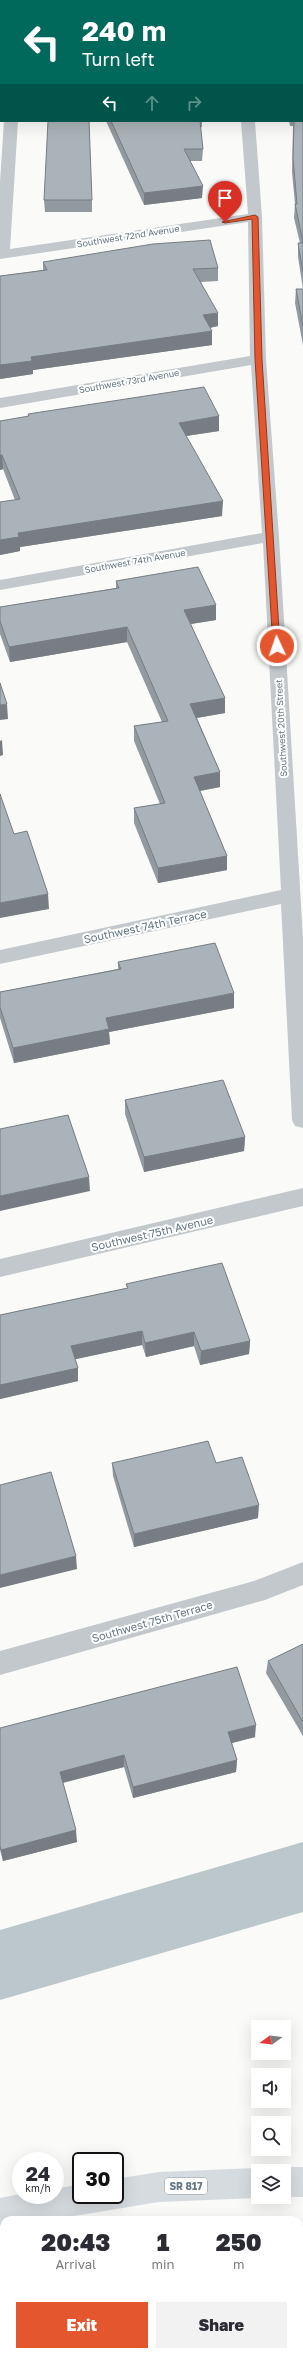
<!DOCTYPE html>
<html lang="en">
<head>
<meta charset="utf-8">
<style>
  body { margin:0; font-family:"Golos Text",sans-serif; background:#f2f2f3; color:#2b2b33; height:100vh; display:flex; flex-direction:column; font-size:15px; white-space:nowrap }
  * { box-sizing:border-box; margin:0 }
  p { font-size:13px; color:#7c7c81 }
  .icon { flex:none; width:22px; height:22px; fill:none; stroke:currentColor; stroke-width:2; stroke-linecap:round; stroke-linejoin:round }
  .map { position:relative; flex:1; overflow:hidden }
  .drawer { position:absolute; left:0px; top:2216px; width:303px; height:140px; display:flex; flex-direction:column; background:#fff; border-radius:12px 12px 0 0; box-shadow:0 4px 16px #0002 }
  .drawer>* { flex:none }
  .hud { position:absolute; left:0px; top:0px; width:303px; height:122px; box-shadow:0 4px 16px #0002; background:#00695c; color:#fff; overflow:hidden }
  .needle { width:26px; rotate:255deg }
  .controls { position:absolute; left:251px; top:2020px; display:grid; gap:8px }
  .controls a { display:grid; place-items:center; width:40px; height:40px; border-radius:0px; background:#fff; box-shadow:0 4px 16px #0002; font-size:20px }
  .speed { position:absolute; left:12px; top:2152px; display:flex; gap:8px; font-size:20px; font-weight:700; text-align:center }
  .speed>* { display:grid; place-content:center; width:52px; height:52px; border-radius:50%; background:#fff; box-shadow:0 4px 16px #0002; line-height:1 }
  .speed small { font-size:10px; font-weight:400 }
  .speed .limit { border:2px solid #111; border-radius:6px; background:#fff; color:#111 }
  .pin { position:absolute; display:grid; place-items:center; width:34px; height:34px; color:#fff; margin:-41px -17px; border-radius:50% 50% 50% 0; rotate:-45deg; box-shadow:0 0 4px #0007 }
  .pin .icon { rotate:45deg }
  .me { position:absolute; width:44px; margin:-22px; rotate:357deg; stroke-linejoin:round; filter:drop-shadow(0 0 3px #0008) }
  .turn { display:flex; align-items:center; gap:14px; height:84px; padding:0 16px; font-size:18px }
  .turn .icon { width:52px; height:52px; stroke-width:2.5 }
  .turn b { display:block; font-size:28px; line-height:34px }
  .lanes { display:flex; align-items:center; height:38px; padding:0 16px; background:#0003; justify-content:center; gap:20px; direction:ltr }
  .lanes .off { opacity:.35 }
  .eta { display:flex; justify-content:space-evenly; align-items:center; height:68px; text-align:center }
  .eta b { font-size:24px; font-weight:800; line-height:28px }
  .primary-button { display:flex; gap:8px; margin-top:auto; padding:8px 16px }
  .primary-button a { flex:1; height:46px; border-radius:0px; background:#e4572e; color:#fff; font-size:16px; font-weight:800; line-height:46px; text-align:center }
  .primary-button a+a { background:#f2f2f3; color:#2b2b33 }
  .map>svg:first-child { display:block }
  .water { fill:#bbc7cb }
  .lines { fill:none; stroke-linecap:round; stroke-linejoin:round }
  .minor { fill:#c3c8cc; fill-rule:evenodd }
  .major { fill:#d6dbdf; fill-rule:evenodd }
  .wall { fill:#929a9f }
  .shaded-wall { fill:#777d82 }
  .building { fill:#aab3b9; stroke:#777d82 }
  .route { fill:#e4572e; stroke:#94391e }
  .labels { text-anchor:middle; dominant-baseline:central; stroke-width:4; stroke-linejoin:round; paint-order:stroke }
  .far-street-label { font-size:9px; fill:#657683; stroke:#fff }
  .shield { fill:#fff; stroke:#939fa8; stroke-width:1 }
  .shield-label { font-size:10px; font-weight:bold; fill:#657683 }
  .street-label { font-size:11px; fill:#657683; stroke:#fff }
</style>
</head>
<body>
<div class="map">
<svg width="303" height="2356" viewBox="0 0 303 2356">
  <rect width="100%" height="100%" fill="#fafaf8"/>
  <path class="water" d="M303,1842V1912L0,2000V1930Z"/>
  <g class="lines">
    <path class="minor" d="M13,0H25V1H13Z
      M234,0H246V1H234Z
      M4,121H18L10,249L248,214L241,121H255L262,217L266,359L279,537L303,938V1128L295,1126L292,1120L281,904L0,964V950L281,890L263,543L0,590V580L262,533L251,365L0,408V398L250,356L248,222L0,259V182Z
      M303,1188V1206L0,1277V1259Z
      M303,1562V1585L265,1600L0,1675V1651L254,1581Z"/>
    <path class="major" d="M284,2167H303V2197H284V2171H274Z
      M258,2168L266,2171H258V2197H261L258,2198L159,2202L50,2220H4V2228H0V2198L21,2194L55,2195V2189L81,2184V2195H115V2179L159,2172Z
      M299,2293H303V2325H299Z
      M4,2318V2350L0,2351V2319Z"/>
  </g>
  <path class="wall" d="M279,0H303V345L295,303L296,289H303L298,257V243H300L294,218L295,204L292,172L293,126H290L289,121H302V1H279Z
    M106,121H202V127H200L203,149L202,161H190L202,198L144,205Z
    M44,200H92V212H45Z
    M43,262L218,268V281L201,282L218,326L210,328L212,345L33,370V374L0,379V276L43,270Z
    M28,414L219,431L186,436L222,516L20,547V551L0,555V502L15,500L3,469L0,470V421L28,417Z
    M116,581L216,605V620L191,624L225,713L197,718L220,772V787L200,791L227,856V870L158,883L134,823V808L160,804L134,741V726L162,722L127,642L10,662L0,634V607L116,588Z
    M118,962L234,1008L109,1032L110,1044L14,1063L0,1018V992L118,969Z
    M125,1100L245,1137L244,1151L144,1172L125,1114Z
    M126,1284L250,1341L249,1354L200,1365L194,1346L146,1357L142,1345L75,1359L78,1368V1381L0,1399V1315L127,1288Z
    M112,1463H216L258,1518L134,1547L113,1476Z
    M303,1644V1736L266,1673L268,1661Z
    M0,1728L255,1737L232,1743L237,1760L236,1772L133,1798L124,1767L63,1783L77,1842L3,1861L0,1850Z"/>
  <path class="shaded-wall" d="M203,186L202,198L144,205V193Z
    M218,313V326L203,329V315Z
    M212,331V345L33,370V374L0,379V365L31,357Z
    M219,416V431L179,437V423Z
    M0,455H2L3,469L0,470Z
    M223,501L222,516L20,547V551L0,555V540L18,533Z
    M216,605V620L184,625V610Z
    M127,627V642L10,662L9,647Z
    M225,698V713L190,719V704Z
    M7,704L8,719L0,720V705Z
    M2,740L3,755L0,756V741Z
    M220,772V787L194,792V777Z
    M227,856V870L158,883V868Z
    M48,894L49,909L0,918V903Z
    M234,993V1008L109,1032L110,1044L14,1063L13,1048L106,1018Z
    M245,1137L244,1151L144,1172V1157Z
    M89,1177L90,1191L0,1211V1196Z
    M142,1331V1345L72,1360L71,1346Z
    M194,1332V1346L146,1357L145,1343Z
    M250,1341L249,1354L200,1365L201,1351Z
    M78,1368V1381L0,1399V1385Z
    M259,1505L258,1518L134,1547V1534Z
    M76,1556L77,1569L0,1588V1575Z
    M256,1725L255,1737L228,1744V1732Z
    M124,1755V1767L61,1783L60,1772Z
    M237,1760L236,1772L133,1798V1787Z
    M76,1830L77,1842L3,1861L1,1850Z"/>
  <path class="building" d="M57,0H197V1H57Z
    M281,0H303V242L295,204H297L293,158L294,121H302V1H281Z
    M48,121H89L92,200H44Z
    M111,121H200L203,149H184L203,186L144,193Z
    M210,240L218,268L193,269L218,313L203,315L212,331L31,357L32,361L0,365V276L47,270L43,262L153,244Z
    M298,243H303V272Z
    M296,289H303V326Z
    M204,387L219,416L179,423L223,501L18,533L19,537L0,540V502L20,499L2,455H0V421L29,416L28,414Z
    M198,567L216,605L184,610L225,698L190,704L220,772L194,777L227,856L158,868L134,808L165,803L134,726L168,721L127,627L9,647L0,621V607L119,588L116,581Z
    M0,683L7,704L0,705Z
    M0,794L14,834L27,831L48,894L0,903Z
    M215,943L234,993L106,1018L109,1029L13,1048L0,1007V992L121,969L118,962Z
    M223,1080L245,1137L144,1157L125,1100Z
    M68,1115L89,1177L0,1196V1129Z
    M222,1263L250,1341L201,1351L194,1332L145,1343L142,1331L71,1346L78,1368L0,1385V1315L128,1288L126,1284Z
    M208,1441L216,1463L242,1457L259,1505L134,1534L112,1463Z
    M51,1472L76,1556L0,1575V1485Z
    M303,1644V1722L268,1661Z
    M237,1667L256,1725L228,1732L237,1760L133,1787L124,1755L60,1772L76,1830L1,1850L0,1846V1728Z"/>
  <path class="route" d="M255,215L258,217L262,359L280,646L277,648L273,646L255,359L252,219L225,223L222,222Z"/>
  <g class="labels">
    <g class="far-street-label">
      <text transform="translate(128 236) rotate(-9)">Southwest 72nd Avenue</text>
      <text transform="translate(129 381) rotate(-10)">Southwest 73rd Avenue</text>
      <text transform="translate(135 561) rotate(-10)">Southwest 74th Avenue</text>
      <text transform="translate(281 728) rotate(-93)">Southwest 20th Street</text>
    </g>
    <rect class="shield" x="165" y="2178" width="42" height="16" rx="3"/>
    <g class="shield-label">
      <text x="186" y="2186">SR 817</text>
    </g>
    <g class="street-label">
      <text transform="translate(145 926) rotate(-12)">Southwest 74th Terrace</text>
      <text transform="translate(152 1233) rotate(-13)">Southwest 75th Avenue</text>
      <text transform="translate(152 1621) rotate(-16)">Southwest 75th Terrace</text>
    </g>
  </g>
</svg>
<div class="controls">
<a><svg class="needle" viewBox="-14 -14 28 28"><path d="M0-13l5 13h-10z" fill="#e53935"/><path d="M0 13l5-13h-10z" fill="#7c7c81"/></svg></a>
<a><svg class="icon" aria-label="sound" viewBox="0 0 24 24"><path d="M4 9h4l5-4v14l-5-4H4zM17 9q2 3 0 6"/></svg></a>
<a><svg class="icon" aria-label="search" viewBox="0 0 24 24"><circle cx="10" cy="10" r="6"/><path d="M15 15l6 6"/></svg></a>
<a><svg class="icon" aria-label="layers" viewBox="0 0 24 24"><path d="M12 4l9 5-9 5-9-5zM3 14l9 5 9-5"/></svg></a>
</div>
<div class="speed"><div>24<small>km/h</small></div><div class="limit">30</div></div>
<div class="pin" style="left:225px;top:222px;background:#d93025"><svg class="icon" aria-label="arrive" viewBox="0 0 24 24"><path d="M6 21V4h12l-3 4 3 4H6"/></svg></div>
<svg class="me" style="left:277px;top:646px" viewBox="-20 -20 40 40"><circle r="17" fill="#e4572e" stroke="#fff" stroke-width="3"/><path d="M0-11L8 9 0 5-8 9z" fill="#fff"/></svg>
<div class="hud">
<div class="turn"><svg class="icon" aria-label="left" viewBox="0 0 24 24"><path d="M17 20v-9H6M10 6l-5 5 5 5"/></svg><div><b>240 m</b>Turn left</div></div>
<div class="lanes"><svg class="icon" aria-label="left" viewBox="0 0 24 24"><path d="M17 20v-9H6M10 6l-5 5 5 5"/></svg><svg class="icon off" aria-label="ahead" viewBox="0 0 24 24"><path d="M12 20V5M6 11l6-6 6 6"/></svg><svg class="icon off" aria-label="right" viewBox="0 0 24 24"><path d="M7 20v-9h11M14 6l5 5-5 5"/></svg></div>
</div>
<section class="drawer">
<div class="eta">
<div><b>20:43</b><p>Arrival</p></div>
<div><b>1</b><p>min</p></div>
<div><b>250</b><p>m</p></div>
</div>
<div class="primary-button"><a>Exit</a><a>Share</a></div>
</section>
</div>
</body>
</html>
